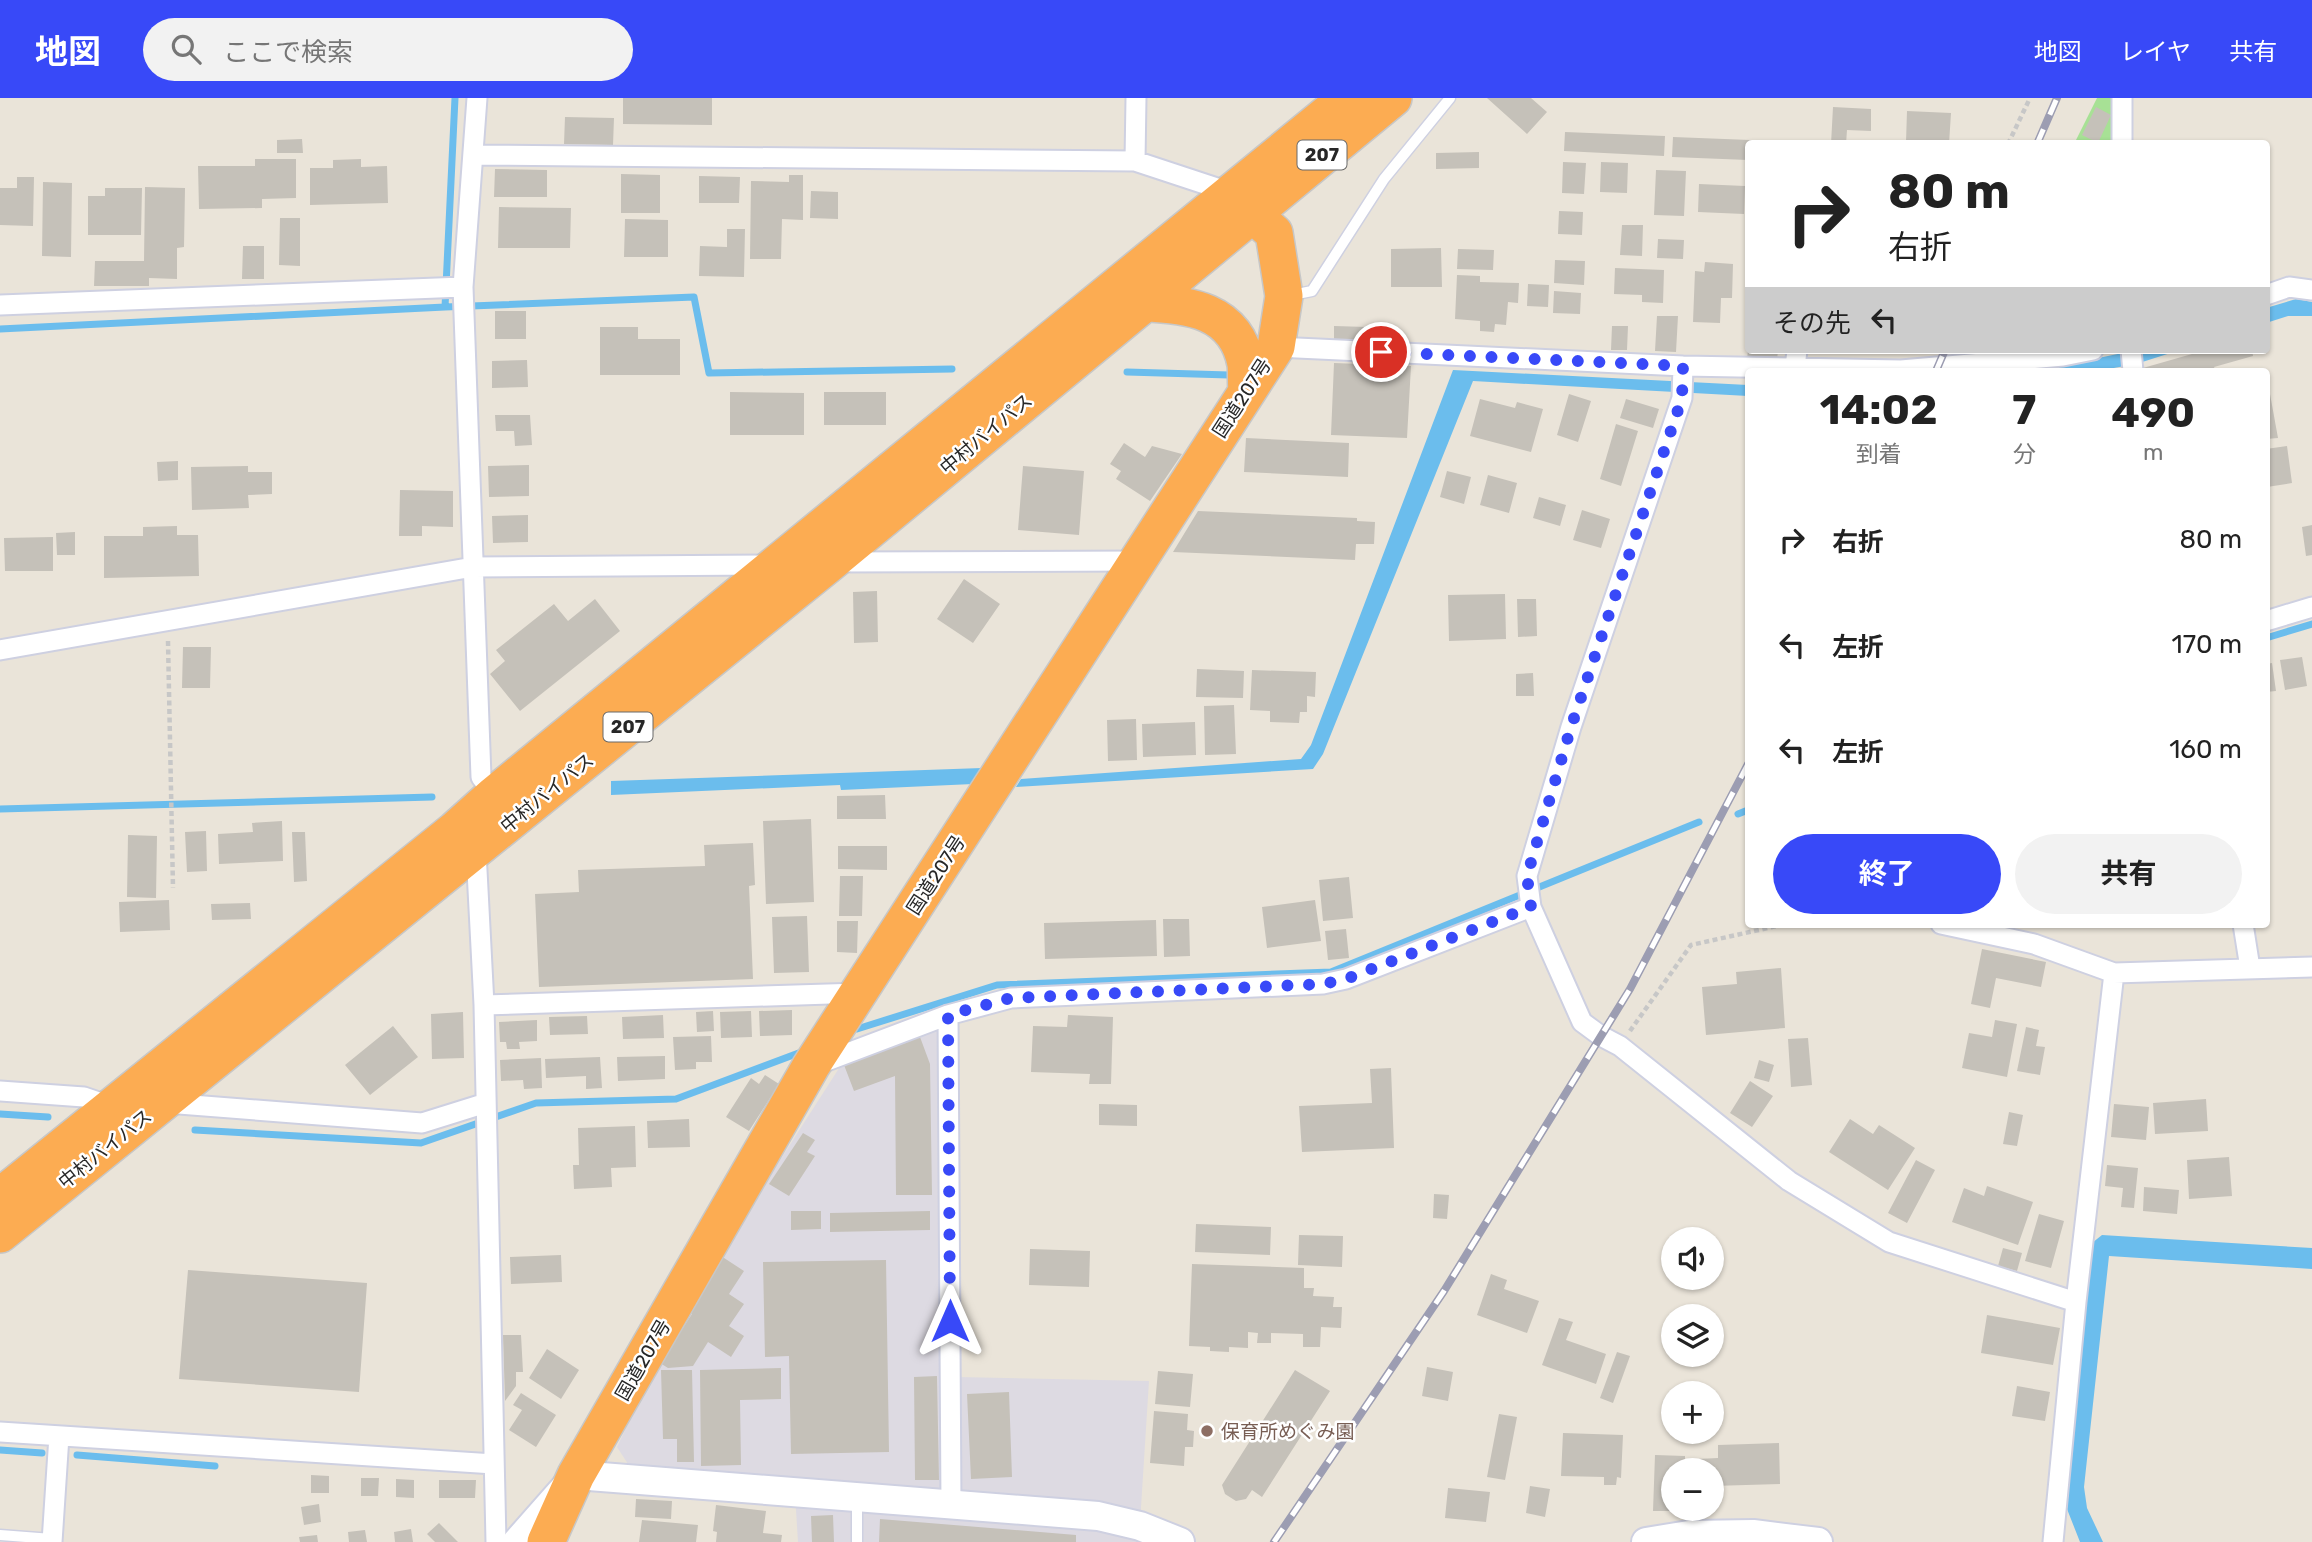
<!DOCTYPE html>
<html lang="ja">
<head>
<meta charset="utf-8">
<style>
  body { margin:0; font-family:Rubik,"Noto Sans JP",sans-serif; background:#f2f2f2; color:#222; height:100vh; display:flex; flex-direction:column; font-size:26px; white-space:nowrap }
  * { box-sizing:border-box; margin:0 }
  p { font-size:23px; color:#767676 }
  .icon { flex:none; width:38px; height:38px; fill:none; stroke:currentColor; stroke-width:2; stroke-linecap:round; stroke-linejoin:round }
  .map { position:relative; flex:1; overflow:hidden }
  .drawer { position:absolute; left:1745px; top:270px; width:525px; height:560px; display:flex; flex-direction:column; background:#fff; border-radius:7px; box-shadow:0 2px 5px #0004 }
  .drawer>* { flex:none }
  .top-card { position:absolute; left:1745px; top:42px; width:525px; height:214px; border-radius:7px; box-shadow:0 2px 5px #0004; background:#fff; color:#222; overflow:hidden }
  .buttons { position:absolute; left:1661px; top:1129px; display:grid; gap:14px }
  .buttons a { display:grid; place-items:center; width:63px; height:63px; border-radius:50%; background:#fff; box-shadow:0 2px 5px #0004; font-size:35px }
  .pin { position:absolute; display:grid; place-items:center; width:60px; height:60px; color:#fff; margin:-30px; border:4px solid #fff; border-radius:50%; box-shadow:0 2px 7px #0007 }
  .me { position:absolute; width:77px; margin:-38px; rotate:0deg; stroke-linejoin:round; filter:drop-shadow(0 0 5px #0008) }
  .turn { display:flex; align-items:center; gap:24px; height:147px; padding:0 28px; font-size:32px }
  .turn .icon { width:91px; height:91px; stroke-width:2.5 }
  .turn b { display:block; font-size:49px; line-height:60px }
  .then { display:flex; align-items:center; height:66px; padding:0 28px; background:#0003; gap:14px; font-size:26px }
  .eta { display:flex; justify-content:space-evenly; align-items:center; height:119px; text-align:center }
  .eta b { font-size:42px; font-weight:700; line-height:49px }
  .cta { display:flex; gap:14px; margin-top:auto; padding:14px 28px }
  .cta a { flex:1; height:80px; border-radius:42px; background:#3849f8; color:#fff; font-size:28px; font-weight:700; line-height:80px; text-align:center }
  .cta a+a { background:#f2f2f2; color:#222 }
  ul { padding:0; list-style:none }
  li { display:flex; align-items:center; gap:21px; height:105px; padding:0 28px }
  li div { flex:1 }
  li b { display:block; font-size:26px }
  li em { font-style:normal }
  header { display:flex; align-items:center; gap:42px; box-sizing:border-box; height:98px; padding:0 35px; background:#3849f8; color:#fff }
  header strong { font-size:33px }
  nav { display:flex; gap:38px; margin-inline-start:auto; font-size:24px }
  .search { width:490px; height:63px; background:#f2f2f2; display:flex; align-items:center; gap:18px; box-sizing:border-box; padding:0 24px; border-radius:38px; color:#767676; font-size:26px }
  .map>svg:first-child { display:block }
  .industrial { fill:#dddae2 }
  .green { fill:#a7e195 }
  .water { fill:#6bbded }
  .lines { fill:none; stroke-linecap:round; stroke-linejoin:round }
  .stream { stroke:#6bbded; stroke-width:7 }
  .building { fill:#c5c1b9 }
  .lane-casing { stroke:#ced0e1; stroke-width:13 }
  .street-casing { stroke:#ced0e1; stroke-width:23 }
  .secondary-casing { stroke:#ced0e1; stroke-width:32 }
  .highway-casing { stroke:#c7c7c7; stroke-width:40 }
  .path { stroke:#c7c7c7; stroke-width:4.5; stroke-dasharray:5 3.5; stroke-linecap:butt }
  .lane { stroke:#fff; stroke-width:10 }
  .street { stroke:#fff; stroke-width:19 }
  .secondary { stroke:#fff; stroke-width:28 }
  .highway { stroke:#fcac52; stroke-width:37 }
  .rail-casing { stroke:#9c9db2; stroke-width:8 }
  .rail { stroke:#fff; stroke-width:5; stroke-dasharray:16; stroke-linecap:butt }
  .route { stroke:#3849f8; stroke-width:12; stroke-dasharray:0 21.6 }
  .education-dot { fill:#8d6e63; stroke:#fff; stroke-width:2.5 }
  .labels { text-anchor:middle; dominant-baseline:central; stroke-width:5; stroke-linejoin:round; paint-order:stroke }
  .shield { fill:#fff; stroke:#686868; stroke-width:2 }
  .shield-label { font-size:18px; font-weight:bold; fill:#272727 }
  .street-label { font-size:19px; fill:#272727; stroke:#fff }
  .education-label { font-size:19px; fill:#785e54; stroke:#fff; text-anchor:start }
</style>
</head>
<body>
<header>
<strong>地図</strong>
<div class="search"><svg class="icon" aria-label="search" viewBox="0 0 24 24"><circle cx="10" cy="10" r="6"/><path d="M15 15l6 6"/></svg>ここで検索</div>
<nav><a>地図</a><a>レイヤ</a><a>共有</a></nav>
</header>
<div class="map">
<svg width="2312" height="1444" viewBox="0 0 2312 1444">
  <rect width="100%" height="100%" fill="#eae4d9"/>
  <path class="industrial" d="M953,921L957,1279L1149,1283L1139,1441L1146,1444H798L794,1380L628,1366L617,1349L678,1221L843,964Z"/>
  <path class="green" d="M2097,0H2120V45L2074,46Z"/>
  <path class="water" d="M2296,201L2312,204V218H2288L2266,225V210Z
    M2137,252H2180L2136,266L2097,273H2035Z
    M1453,272L1748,287V298L1473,283L1323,656L1313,671L1016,689L1021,681L1301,661L1311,647Z
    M982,670L973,686L841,692L840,687L611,697V683Z
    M2102,1137L2312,1150V1171L2109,1158L2084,1389L2087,1410L2103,1444H2080L2067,1411L2092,1145Z"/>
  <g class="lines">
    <path class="stream" d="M445,209L694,199L709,275L952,271
      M0,231L445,209L455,0
      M1127,274L1229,277
      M2266,540L2312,526
      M0,711L432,699
      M1738,716L1748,712
      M857,931L997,887L1331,874L1699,724
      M0,1016L48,1019
      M195,1032L421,1045L536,1005L676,1001L804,953
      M0,1352L42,1355
      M77,1357L215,1368"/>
  </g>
  <path class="building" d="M623,0H712V27L623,26Z
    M1487,0H1531L1547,14L1527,36Z
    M1833,9L1871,11V33L1847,32L1846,46H1831Z
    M2096,9L2111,17L2098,45L2082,37Z
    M1907,13L1951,15L1949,46L1906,44Z
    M565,19L614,20L613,47L564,46Z
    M1565,34L1665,38L1664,58L1564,53Z
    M1673,39L1776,43V46H1748V62L1672,59Z
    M302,41L303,55H277V42Z
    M1479,54V70L1436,71V55Z
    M255,61H296V100L262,101V110L199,111L198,68H255Z
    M361,61V69L387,68L388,105L310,107V70H333V62Z
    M1563,64L1586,65L1584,96L1562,95Z
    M1601,64L1628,65L1627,95L1600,94Z
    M495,71L547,72V99H494Z
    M1656,72L1686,73L1684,118L1654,117Z
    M621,76L660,77V115H621Z
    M789,77H803V122L782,121L781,161H750L751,83L789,84Z
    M699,78L740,79L739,105H699Z
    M17,79H34L33,128L0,127V90H17Z
    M43,84L72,85L71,159L42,158Z
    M1699,86L1745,88L1744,116L1698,114Z
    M145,89L185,90L184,149L177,150V181L149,180V188H94L95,163H144Z
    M105,90H142L141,137H88V98H105Z
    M811,93L838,94V121L810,120Z
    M499,109L571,110L570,150H498Z
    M1559,113L1583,114L1582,137L1558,136Z
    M280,120H300V168L279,167Z
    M625,121L668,122V159H624Z
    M1622,127H1643L1642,158L1620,157Z
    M727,131H745L744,179L699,178L700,148L727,149Z
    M1658,141L1684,142L1683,161L1657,160Z
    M243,148H264V181H242Z
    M1441,150L1442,189H1391V151Z
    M1458,151L1494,152L1493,172L1457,171Z
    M1555,162L1585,163L1584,187L1554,185Z
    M1705,164L1733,166L1732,200H1721L1720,225L1693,224L1695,173L1704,174Z
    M1615,170L1664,172L1663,205L1642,204V197L1614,196Z
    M1457,177L1480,178V184L1519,185L1518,205L1508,204L1506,227L1495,226L1494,234L1480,233V223L1455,221Z
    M1528,186L1549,187L1548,209L1527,208Z
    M1554,193L1581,195L1580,216L1553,215Z
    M495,213H526V241H495Z
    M1657,218H1678L1676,254L1655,253Z
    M1334,228L1367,229L1366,236H1391V245L1334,243Z
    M1612,228H1628L1627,252H1611Z
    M600,229H638V241H680V277H600Z
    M1748,252H1778L1777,263L1747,262Z
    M2206,252H2252L2253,258L2214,269L2216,273H2144L2143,270Z
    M527,262L528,289L492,290V263Z
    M1334,265L1411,268L1407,340L1331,337Z
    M2266,274L2278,340L2266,341Z
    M730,294L804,295V337H730Z
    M824,294H886V327H824Z
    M1569,296L1591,303L1578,344L1557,337Z
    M1480,301L1515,310L1517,304L1543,311L1531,354L1470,338Z
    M1626,301L1659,311L1653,330L1620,320Z
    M495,317H530L532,347L515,348L514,333H496Z
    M1616,326L1638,333L1621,388L1600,381Z
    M1246,340L1349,345L1348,379L1244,374Z
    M1124,345L1145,359L1152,348L1182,356L1150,403L1116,381L1121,373L1110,366Z
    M2287,348L2292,385L2267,389L2266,351Z
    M178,363V382L158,383L157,364Z
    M529,367V398L489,399L488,368Z
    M248,368V374H272V396L248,397L249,410L192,412L191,369Z
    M1023,368L1084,373L1079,437L1018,432Z
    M1447,373L1471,379L1464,406L1440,399Z
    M1488,377L1517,385L1509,415L1480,407Z
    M400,392L453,393V429L422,428V438H399Z
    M1539,399L1566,407L1560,428L1533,420Z
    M1582,412L1610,421L1601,450L1573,442Z
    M1198,413L1357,420V423L1375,424L1374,446H1356L1355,462L1173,454Z
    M528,417V444L493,445L492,418Z
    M2312,427V457L2306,458L2302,429Z
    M177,428V437H198L199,478L104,480V438H143V429Z
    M75,434V457H57L56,435Z
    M53,439V473H5L4,440Z
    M964,481L1000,506L973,545L937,521Z
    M877,493L878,544L854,545L853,494Z
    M1505,496L1506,541L1449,543L1448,497Z
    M595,501L620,533L520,613L490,576L505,563L496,552L554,506L568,523Z
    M1517,501H1536L1537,538L1518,539Z
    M183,549H211L210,590H182Z
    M2302,559L2307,588L2285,592L2280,562Z
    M2272,565L2276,593L2266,594V566Z
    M1197,571L1244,573L1243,600L1196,599Z
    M1252,572L1316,574L1315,599L1307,598V614H1300L1299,625L1270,624V613L1250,612Z
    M1533,575L1534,598H1516V576Z
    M1234,607L1236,656L1205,657L1204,608Z
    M1136,621L1137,662L1108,663L1107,622Z
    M1195,624L1196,657L1143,659L1142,626Z
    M885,697L886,721H837V698Z
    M811,721L814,804L766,806L763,723Z
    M282,723L283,763L219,766L218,736L253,734L252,725Z
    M206,733L207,773L187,774L185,734Z
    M292,734H305L307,783L294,784Z
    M128,737L157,738L156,800L127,799Z
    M753,745L755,787L749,788L753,881L539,889L535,796L579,794L578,772L705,768L704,747Z
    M838,748H887V772L838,771Z
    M840,778H863L862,818H839Z
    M1349,779L1353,820L1323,823L1319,782Z
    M169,802L170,832L120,834L119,804Z
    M1315,802L1321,843L1267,850L1262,809Z
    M250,805L251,821L212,822L211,806Z
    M807,818L809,874L774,875L772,819Z
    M1163,821H1189L1190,858L1164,859Z
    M1156,822L1157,858L1045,861L1044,825Z
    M837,823H858L857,855L837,854Z
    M1346,831L1349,860L1328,862L1325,833Z
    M1982,851L2046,864L2041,889L1996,880L1990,910L1971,906Z
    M1781,870L1785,930L1706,937L1702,889L1737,886L1736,874Z
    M792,912V937L760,938L759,913Z
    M713,913L714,933L697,934L696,914Z
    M751,913L752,939L721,940L720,914Z
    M463,914L464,960L432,961L431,916Z
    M663,917L664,940L623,941L622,919Z
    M1068,917L1113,919L1111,986H1089L1090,976L1031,974L1033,928L1067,929Z
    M587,918L588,936L550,937L549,919Z
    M537,922V943L519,944L520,951H507L506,944H500L499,924Z
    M1995,922L2017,926L2007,979L1962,970L1969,935L1992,939Z
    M393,928L418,959L370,997L345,967Z
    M2026,929L2039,932L2036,948L2045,949L2040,977L2017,973Z
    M711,938L712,964H696V971L675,972L673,939Z
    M920,939L930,966L932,1097H896L895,978L854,993L844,967Z
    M1808,940L1812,987L1791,989L1788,941Z
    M665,958V981L618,983L617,959Z
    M600,959L602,990L586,991V978L546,980L545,961Z
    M541,960L542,990L524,991L523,982L501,983L500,962Z
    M1759,962L1774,967L1769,984L1754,980Z
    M1391,970L1394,1050L1302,1054L1299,1008L1372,1005L1370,971Z
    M765,977L779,986L749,1033L726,1019L751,980L759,986Z
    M1750,983L1773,998L1752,1029L1730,1015Z
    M2206,1001L2208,1033L2155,1036L2153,1005Z
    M1099,1006L1137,1007V1028L1099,1027Z
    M2114,1006L2149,1009L2146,1042L2111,1039Z
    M2009,1014L2023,1017L2017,1048L2003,1046Z
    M689,1021L690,1049L648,1050L647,1023Z
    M1850,1021L1873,1036L1879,1027L1915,1050L1888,1092L1829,1054Z
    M635,1028L636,1069L611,1070L612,1089L574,1091L573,1067H579L578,1030Z
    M803,1035L815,1042L807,1054L815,1058L789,1098L769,1086Z
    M2229,1059L2232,1098L2189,1101L2187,1062Z
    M1916,1062L1935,1072L1907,1125L1888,1115Z
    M2107,1067L2138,1070L2134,1110L2121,1109L2123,1090L2105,1088Z
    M1987,1088L2033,1104L2018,1147L1952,1124L1964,1090L1984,1098Z
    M2144,1089L2179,1092L2177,1116L2143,1113Z
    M1434,1096L1449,1097L1447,1121L1433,1120Z
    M791,1113H821V1131L791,1132Z
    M930,1113V1132L830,1134V1115Z
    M2039,1116L2064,1123L2051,1170L2025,1163Z
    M1196,1126L1271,1129L1270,1157L1195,1154Z
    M1299,1137L1343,1138L1342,1169L1298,1167Z
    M2003,1150L2022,1155L2017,1173L1998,1168Z
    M1030,1151L1090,1153L1089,1189L1029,1187Z
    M561,1157L562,1184L511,1186L510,1159Z
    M721,1158L744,1173L729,1196L744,1206L729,1228L744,1238L731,1259L708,1244L693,1268L668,1270L660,1265L692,1216L687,1212Z
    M886,1162L889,1354L791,1356L789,1258L765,1259L763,1164Z
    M1192,1166L1304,1170V1190H1314L1313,1198L1334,1199L1333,1209H1342L1341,1230L1321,1229L1320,1249H1303V1236L1271,1235V1245H1257L1258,1235L1248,1234V1250L1229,1249V1254L1210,1253V1249L1189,1248Z
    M188,1172L367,1185L359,1294L179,1281Z
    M1491,1176L1507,1182L1504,1191L1539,1203L1527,1235L1477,1217Z
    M1987,1217L2060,1230L2053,1267L1981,1255Z
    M1559,1220L1573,1224L1566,1242L1606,1256L1596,1286L1542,1267Z
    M503,1237H521L523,1274H516V1288L505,1303Z
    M547,1251L579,1272L561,1301L529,1280Z
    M1617,1254L1630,1258L1613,1305L1600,1300Z
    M1427,1269L1453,1274L1448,1303L1422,1298Z
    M781,1270V1301L740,1302L741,1367L701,1368L700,1272Z
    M661,1272H692L694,1364H677V1341H663Z
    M1295,1272L1330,1293L1262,1399L1252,1392L1246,1401L1236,1403L1225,1396L1222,1387Z
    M1158,1273L1193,1276L1190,1309L1155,1306Z
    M937,1278L939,1382H915L914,1279Z
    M2017,1288L2050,1294L2045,1323L2012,1318Z
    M1009,1294L1012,1379L971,1381L967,1296Z
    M521,1295L556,1317L536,1349L509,1332L522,1312L513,1307Z
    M1154,1313L1188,1316L1187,1332L1194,1333L1193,1349H1185L1184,1368L1150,1365Z
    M1499,1316L1517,1319L1505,1382L1487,1379Z
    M1563,1335L1623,1337L1621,1380L1617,1379L1616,1387H1604V1379L1561,1378Z
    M1779,1345L1780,1386L1712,1388V1372H1697V1361L1718,1360V1347Z
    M1655,1357L1685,1358V1372H1673V1410H1684L1683,1413H1653Z
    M311,1377L329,1378V1395H311Z
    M361,1380H379L378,1398H361Z
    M396,1381L414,1382V1400L396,1399Z
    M439,1382H476L475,1400H439Z
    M1530,1388L1550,1391L1545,1419L1526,1415Z
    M1448,1390L1490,1394L1486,1424L1445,1420Z
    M636,1401L672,1403L671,1421L635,1419Z
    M319,1406L321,1424L304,1427L301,1409Z
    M716,1407L766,1413L763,1435L782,1437L781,1444H716L717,1434L713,1433Z
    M833,1417L834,1444H812L811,1418Z
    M880,1421L1076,1437V1444H879Z
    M642,1422L698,1427L696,1444H639Z
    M439,1425L458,1444H435L427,1436Z
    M411,1431L413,1444H395L394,1434Z
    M365,1432L367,1444H349L348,1434Z
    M317,1437L318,1444H300L299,1439Z"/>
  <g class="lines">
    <g class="lane-casing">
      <path id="lane" d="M1292,197L1312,193L1384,81L1450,0
        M0,1437L52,1441
        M857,1444V1400"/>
    </g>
    <g class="street-casing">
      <path id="street" d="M477,0L463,189L481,679L498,702
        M2122,46V0
        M474,57L1135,63L1229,94
        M1135,63L1136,0
        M2266,197L2289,189L2312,192
        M0,207L463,189
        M1276,249L1683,268L1901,272L2063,258L2093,252
        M2131,252L2133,273
        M1683,268L1682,300L1571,629L1527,778L1531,809L1582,924L1601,938L1620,948L1789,1083L1889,1144L2076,1204
        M1795,270L1797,252
        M836,464L1137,463
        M2266,523L2312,509
        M0,552L473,469L773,467
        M473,750L476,753L484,907L496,1444
        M1941,826L2034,846L2114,875L2312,869
        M2243,826L2250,870
        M484,907L860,895
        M948,917L951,1407
        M816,967L948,917L1011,900L1323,886L1346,881L1531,809
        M0,993L84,999L113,1009
        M166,1005L422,1025L486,1005
        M0,1334L494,1366
        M52,1444L59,1338
        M2053,1444L2076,1204L2114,875"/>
    </g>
    <g class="secondary-casing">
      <path id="secondary" d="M517,1444L576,1377L1098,1418L1140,1428L1180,1444
        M1646,1444L1689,1437L1753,1436L1818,1444"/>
    </g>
    <g class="highway-casing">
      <path id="highway" d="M1143,205C1188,206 1236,212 1246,266C1247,274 1246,284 1247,293
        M0,1099L455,732L494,697L1347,0
        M0,1136L831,464L1393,0
        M546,1444L576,1377L811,968L1276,249L1284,198L1274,135L1233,99"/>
    </g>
    <path class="path" d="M2008,46L2030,0
      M168,543L173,790
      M1630,933L1691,847L1786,826"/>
    <use href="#lane" class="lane"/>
    <use href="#street" class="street"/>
    <use href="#secondary" class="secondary"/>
    <use href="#highway" class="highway"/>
    <g class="rail-casing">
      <path id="rail" d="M2037,46L2057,0
        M1936,273L1945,252
        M1274,1444L1444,1193L1630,891L1748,666"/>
    </g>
    <use href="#rail" class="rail"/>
  </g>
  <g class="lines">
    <path class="route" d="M950,1223L948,917L1011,900L1323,886L1346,881L1531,809L1527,778L1571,629L1682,300L1683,268L1381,254"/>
  </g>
  <circle class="education-dot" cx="1207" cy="1333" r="7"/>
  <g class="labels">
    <g class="shield">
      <rect x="1297.5" y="42.5" width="49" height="29" rx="5"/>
      <rect x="603.5" y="614.5" width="49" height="29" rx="5"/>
    </g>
    <g class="shield-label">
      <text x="1322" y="57">207</text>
      <text x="628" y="629">207</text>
    </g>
    <g class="street-label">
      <text transform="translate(1242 300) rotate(-57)">国道207号</text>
      <text transform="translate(986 336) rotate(-40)">中村バイパス</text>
      <text transform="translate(547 695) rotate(-39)">中村バイパス</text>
      <text transform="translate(936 777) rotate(-57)">国道207号</text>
      <text transform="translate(105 1051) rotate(-39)">中村バイパス</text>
      <text transform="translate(643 1262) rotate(-60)">国道207号</text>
    </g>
    <g class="education-label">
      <text x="1221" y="1333">保育所めぐみ園</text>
    </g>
  </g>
</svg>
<div class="buttons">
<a><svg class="icon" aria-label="sound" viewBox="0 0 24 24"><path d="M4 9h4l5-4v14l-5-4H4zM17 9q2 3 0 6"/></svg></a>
<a><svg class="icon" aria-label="layers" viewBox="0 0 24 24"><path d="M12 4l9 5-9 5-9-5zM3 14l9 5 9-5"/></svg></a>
<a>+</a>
<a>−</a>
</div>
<div class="pin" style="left:1381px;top:254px;background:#d93025"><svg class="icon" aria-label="arrive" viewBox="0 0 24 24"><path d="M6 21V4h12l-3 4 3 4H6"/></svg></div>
<svg class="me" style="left:950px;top:1223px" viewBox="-20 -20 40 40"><path d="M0-17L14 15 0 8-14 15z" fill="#3849f8" stroke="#fff" stroke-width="4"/></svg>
<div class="top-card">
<div class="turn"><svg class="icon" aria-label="right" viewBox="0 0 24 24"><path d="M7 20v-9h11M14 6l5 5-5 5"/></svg><div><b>80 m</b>右折</div></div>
<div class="then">その先<svg class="icon" aria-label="left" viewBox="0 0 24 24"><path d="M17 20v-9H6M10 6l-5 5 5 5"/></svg></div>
</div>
<section class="drawer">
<div class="eta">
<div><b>14:02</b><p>到着</p></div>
<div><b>7</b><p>分</p></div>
<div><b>490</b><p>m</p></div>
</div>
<ul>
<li><svg class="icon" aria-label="right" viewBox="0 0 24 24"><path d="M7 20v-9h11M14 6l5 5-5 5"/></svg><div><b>右折</b></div><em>80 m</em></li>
<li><svg class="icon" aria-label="left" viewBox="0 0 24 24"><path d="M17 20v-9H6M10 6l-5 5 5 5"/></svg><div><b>左折</b></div><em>170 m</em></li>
<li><svg class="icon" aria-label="left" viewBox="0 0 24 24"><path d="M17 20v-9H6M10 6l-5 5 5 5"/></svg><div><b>左折</b></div><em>160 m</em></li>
</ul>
<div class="cta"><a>終了</a><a>共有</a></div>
</section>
</div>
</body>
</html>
